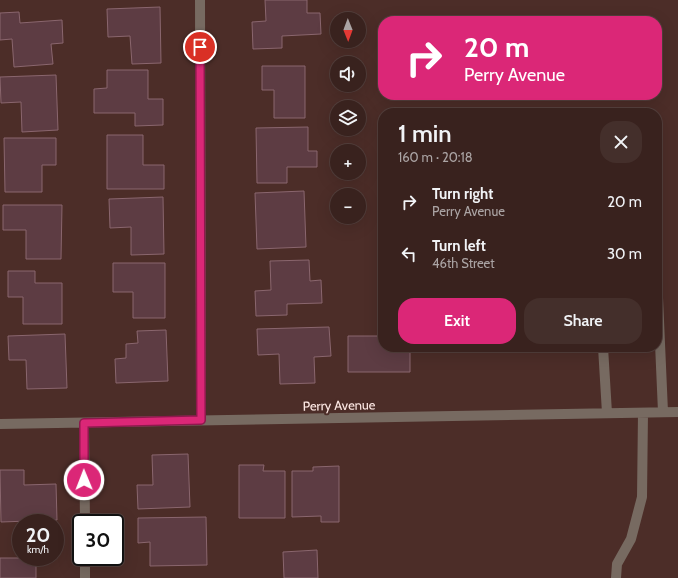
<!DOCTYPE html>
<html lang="en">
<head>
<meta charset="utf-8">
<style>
  body { margin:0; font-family:Cabin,sans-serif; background:#442f2b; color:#f1f3f6; height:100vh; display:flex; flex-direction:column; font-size:15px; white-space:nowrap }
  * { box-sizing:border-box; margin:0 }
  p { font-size:13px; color:#aba4a4 }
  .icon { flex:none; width:22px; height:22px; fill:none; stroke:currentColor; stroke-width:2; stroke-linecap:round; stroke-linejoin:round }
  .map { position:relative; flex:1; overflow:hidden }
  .side { position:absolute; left:378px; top:108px; width:284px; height:244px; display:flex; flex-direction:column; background:#39221e; border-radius:16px; box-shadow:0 4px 16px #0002,0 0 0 1px #533f3c }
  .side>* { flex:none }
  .top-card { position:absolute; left:378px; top:16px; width:284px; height:84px; border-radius:16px; box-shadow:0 4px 16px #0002,0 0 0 1px #533f3c; background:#db2777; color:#fff; overflow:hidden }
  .needle { width:26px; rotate:179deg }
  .buttons { position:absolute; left:330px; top:12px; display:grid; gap:8px }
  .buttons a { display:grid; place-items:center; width:36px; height:36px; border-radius:50%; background:#39221e; box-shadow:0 4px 16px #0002,0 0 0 1px #533f3c; font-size:20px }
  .speed { position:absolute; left:12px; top:514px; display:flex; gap:8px; font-size:20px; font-weight:700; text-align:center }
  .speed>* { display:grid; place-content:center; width:52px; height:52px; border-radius:50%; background:#39221e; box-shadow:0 4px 16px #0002,0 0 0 1px #533f3c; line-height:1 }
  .speed small { font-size:10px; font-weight:400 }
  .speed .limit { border:2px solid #111; border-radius:6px; background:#fff; color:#111 }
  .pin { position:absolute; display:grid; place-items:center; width:34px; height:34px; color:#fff; margin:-17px; border:2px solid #fff; border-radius:50%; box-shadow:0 1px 4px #0007 }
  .me { position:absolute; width:44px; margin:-22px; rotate:359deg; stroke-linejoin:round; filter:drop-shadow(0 0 3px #0008) }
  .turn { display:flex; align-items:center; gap:14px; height:84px; padding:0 20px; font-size:18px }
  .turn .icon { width:52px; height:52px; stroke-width:2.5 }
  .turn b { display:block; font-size:28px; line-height:34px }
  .round { display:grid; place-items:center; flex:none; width:42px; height:42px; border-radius:16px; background:#442f2b }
  .summary { display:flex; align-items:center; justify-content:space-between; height:68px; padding:0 20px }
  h1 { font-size:24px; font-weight:600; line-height:30px }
  .action { display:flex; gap:8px; margin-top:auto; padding:8px 20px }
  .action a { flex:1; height:46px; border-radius:16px; background:#db2777; color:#fff; font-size:16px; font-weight:600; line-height:46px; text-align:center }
  .action a+a { background:#442f2b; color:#f1f3f6 }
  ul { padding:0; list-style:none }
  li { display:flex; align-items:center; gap:12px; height:52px; padding:0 20px }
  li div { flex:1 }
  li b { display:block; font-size:15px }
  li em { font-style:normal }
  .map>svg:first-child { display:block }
  .building { fill:#5d3c43; stroke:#8a666e }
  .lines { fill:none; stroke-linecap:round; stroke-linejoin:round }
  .minor { stroke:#776a61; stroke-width:10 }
  .route-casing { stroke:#8e194d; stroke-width:10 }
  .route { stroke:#db2777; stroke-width:7 }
  .labels { text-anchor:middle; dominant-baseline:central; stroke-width:4; stroke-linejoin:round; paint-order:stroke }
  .street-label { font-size:13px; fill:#fee9e5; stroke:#4c2d28 }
</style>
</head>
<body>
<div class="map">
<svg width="678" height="578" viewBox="0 0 678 578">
  <rect width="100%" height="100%" fill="#4c2d28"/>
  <path class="building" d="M265,0H307V13H320L321,34L282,36V48L253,49L252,22L266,21Z
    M160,7L161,63L132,64L130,36L108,37L107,9Z
    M19,12L20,23L62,20L63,43L51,44L53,64L14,67L12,39L0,40V13Z
    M262,66H305V118H274V90H262Z
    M107,70H148V99H163V125L135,126V113H94V89L107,88Z
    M56,75L58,130L22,132L21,102L1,103L0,77Z
    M308,127V151H317V167H287V183H257L256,128Z
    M107,135H143V165H164V189H107Z
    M4,138H56V165H42V192H5Z
    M304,191L306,247L257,249L255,193Z
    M163,197L164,254L131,255V227L110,228L109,199Z
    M3,205H62L61,259H26V230H3Z
    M309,260L310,281L321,280L322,303L287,304V315L256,316L255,291L271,290L270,261Z
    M113,263H165V318H133V292H113Z
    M8,271H35V283H62V324H23V297H8Z
    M329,327L331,356L314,357L315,383L280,384L279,354L258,355L257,329Z
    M166,330L168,381L116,383L115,359L126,358V344L138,343L137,331Z
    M65,334L67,388L27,389L26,360H9L8,336Z
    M348,336H383V347H410V372H348Z
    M188,454L190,507L138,509L137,485H153L152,455Z
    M239,465H264L263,471H285V518H239Z
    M339,466V522H321V516L292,517V471H313V467Z
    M0,470H24V485L56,484L57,520L1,522Z
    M206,517L207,565L150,566V542L138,543V518Z
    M317,550L318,578H284L283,552Z
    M0,558H36V578H0Z"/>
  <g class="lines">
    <path class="minor" d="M200,0L201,420
      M657,275L663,412
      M603,347L607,413
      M84,423L85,523
      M0,424L678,412
      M85,557V578
      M616,578L617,564L631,539L642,497L643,413"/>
  </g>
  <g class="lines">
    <g class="route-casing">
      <path id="route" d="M84,480V423L201,420L200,47"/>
    </g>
    <use href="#route" class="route"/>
  </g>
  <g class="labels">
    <g class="street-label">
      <text transform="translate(339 405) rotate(-1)">Perry Avenue</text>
    </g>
  </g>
</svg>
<div class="buttons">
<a><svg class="needle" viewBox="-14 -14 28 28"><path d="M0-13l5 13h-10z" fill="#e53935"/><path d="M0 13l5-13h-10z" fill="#aba4a4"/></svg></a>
<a><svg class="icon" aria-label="sound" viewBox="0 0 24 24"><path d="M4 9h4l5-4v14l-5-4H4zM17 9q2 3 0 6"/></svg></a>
<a><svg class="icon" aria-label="layers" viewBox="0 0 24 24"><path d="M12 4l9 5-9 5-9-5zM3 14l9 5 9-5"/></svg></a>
<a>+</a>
<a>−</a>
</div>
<div class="speed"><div>20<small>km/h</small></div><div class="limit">30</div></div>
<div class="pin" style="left:200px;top:47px;background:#d93025"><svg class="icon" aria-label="arrive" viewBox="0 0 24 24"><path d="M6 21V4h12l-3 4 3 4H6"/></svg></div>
<svg class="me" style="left:84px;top:480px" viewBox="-20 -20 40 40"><circle r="17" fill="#db2777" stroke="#fff" stroke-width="3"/><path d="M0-11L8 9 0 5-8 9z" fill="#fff"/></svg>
<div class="top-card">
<div class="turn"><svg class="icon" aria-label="right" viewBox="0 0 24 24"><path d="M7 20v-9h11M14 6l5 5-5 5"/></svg><div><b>20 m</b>Perry Avenue</div></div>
</div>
<section class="side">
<div class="summary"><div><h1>1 min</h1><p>160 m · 20:18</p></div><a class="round"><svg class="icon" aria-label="close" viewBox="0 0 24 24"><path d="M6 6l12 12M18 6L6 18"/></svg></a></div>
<ul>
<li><svg class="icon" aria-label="right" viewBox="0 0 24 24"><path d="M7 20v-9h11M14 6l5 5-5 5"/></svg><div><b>Turn right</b><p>Perry Avenue</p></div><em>20 m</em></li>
<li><svg class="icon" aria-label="left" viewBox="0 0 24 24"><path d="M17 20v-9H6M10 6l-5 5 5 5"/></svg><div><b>Turn left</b><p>46th Street</p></div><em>30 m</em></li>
</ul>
<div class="action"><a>Exit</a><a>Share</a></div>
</section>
</div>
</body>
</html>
